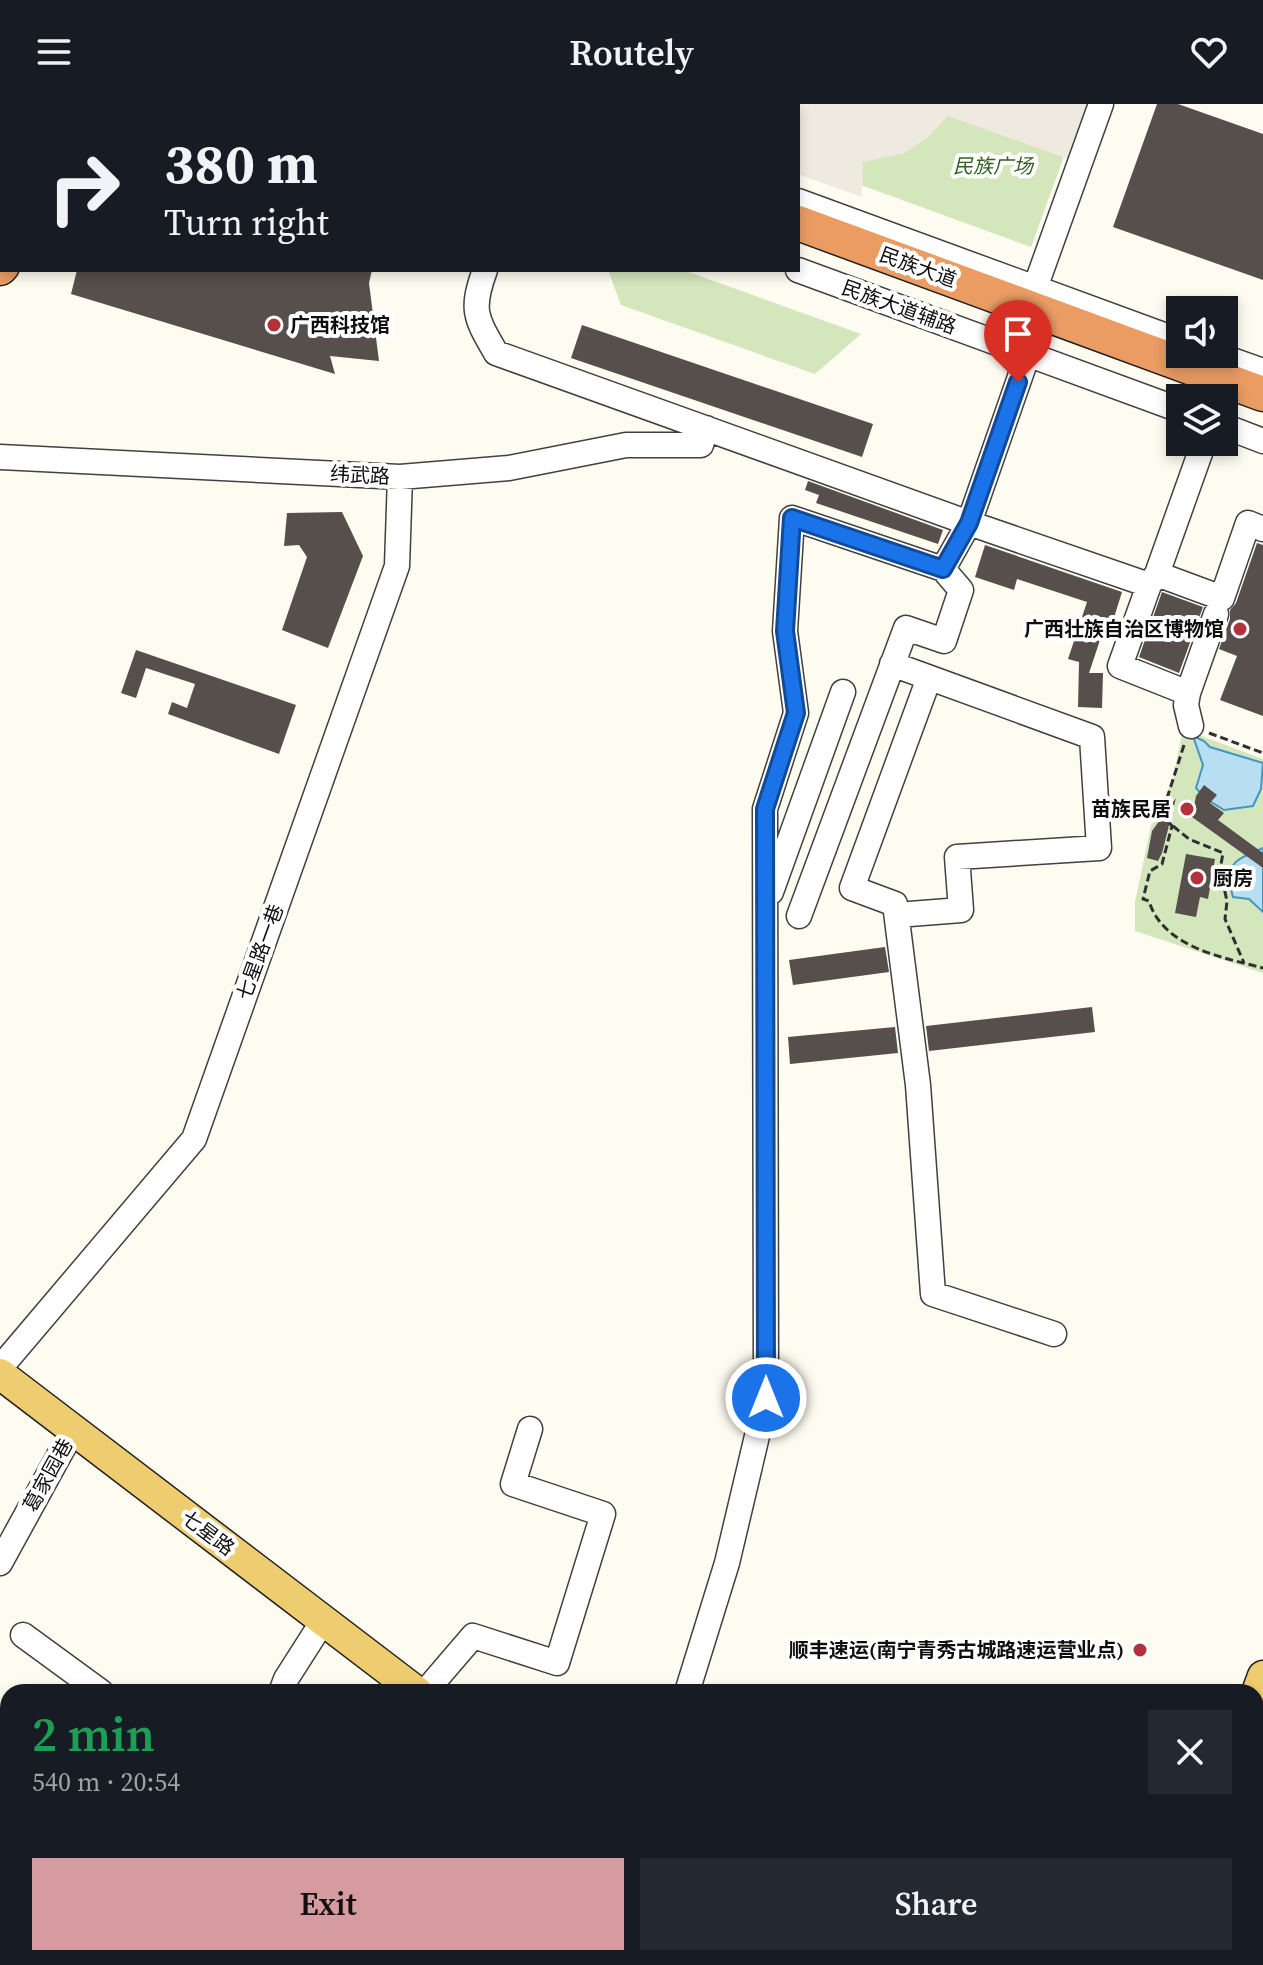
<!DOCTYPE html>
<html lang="en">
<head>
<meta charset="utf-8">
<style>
  body { margin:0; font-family:"Source Serif 4","Noto Sans SC",serif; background:#242831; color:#f1f3f6; height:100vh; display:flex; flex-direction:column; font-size:30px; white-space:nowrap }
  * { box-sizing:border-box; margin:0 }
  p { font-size:26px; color:#9ea1a6 }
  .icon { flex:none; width:44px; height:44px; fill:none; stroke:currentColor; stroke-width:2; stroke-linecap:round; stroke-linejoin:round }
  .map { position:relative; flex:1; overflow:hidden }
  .panel { position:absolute; left:0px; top:1580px; width:1264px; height:282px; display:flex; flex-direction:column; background:#171b24; border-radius:24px 24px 0 0; box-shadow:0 4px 12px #0003 }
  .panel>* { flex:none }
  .guide { position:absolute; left:0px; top:0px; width:800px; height:168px; box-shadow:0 4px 12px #0003; background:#171b24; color:#f1f3f6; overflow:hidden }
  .controls { position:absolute; left:1166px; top:192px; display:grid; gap:16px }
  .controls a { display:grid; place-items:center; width:72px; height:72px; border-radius:0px; background:#171b24; box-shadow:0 4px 12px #0003; font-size:40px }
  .pin { position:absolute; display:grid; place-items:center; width:68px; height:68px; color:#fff; margin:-82px -34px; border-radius:50% 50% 50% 0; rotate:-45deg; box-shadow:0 0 8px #0007 }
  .pin .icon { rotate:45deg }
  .me { position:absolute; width:88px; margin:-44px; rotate:0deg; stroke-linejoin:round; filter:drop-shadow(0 0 6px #0008) }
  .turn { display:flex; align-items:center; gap:28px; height:168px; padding:0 32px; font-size:36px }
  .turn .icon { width:104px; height:104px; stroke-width:2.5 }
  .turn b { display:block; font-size:56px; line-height:68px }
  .round { display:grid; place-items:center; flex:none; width:84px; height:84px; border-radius:0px; background:#242831 }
  .head { display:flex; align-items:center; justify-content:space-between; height:136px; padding:0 32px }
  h1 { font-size:48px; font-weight:600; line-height:60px; color:#1e9e55 }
  .primary-button { display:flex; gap:16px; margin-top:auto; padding:16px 32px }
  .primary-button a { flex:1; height:92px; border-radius:0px; background:#d69ba1; color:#111; font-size:32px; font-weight:600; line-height:92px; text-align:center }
  .primary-button a+a { background:#242831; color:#f1f3f6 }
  header { display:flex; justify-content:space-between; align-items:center; height:104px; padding:0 32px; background:#171b24; font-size:36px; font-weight:600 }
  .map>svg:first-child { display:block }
  .green { fill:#d3e6bc }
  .plaza { fill:#eeeadf }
  .water { fill:#b8def2; stroke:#4595c3; stroke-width:2 }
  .building { fill:#564f4b }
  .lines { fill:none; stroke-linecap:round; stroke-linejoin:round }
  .minor-casing { stroke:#414141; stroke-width:27 }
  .major-casing { stroke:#1f1f1f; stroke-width:33 }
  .highway-casing { stroke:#1f1f1f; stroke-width:37 }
  .path { stroke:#303030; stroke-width:3; stroke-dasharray:8 4; stroke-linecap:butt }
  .minor { stroke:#fff; stroke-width:24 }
  .major { stroke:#eecc70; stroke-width:30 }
  .highway { stroke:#ea9c63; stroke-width:34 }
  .route-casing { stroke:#114b97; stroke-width:20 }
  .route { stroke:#1a73e8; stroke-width:14 }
  .poi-dot { fill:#b4303a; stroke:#fff; stroke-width:3 }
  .labels { text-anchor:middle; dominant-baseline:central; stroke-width:8; stroke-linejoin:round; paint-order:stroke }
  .park-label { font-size:20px; font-style:italic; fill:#326123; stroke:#fff }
  .street-label { font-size:20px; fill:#0e0e0e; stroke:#fff }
  .poi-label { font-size:20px; font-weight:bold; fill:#0e0e0e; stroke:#fff; text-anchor:end }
</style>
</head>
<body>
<header><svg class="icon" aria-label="menu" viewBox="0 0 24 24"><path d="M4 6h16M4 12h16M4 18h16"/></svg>Routely<svg class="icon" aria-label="heart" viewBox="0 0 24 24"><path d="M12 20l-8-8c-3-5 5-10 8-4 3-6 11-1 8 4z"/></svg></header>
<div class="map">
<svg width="1263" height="1861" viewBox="0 0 1263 1861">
  <rect width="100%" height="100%" fill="#fefbf0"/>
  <path class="green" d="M638,0H1083L1031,143L798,58V2Z
    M608,166H683L861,230L815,270L621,201Z
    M1183,625L1263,655V869L1135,827V798L1151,722L1173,676Z"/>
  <path class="plaza" d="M753,0H1091L1071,56L948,12L927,34L905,49L863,58L862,93L798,70V2Z"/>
  <path class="water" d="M1193,632L1204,637L1210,643L1263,659L1261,685L1253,702L1224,706L1205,694L1196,684L1203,661Z
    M1263,744V808L1249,795L1233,793C1223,759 1235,756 1263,744Z"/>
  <path class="building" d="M1157,0H1178L1263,30V176L1113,123Z
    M77,166H372L369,179L379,257L330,252L335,270L71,190Z
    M582,221L873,320L862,353L571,254Z
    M808,377L943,426L938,440L816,399L819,391L805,386Z
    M342,408L363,452L328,544L282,526L307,453L299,441L284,442L287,409Z
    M1257,439L1263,441V612L1220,596L1237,552L1219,545L1230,515V506L1236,499Z
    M985,441L1122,488L1112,520L1106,518L1089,569H1103L1102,604L1078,603L1079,558L1068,555L1087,498L1017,475L1014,486L975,473Z
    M1162,488L1203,503L1179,569L1139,553Z
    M136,546L296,601L279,650L168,610L172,598L187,604L195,580L146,564L136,594L121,589Z
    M1204,681L1217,691L1210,699L1224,709L1218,716L1263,749V764L1192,713L1196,692Z
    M1176,694L1162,749L1158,757L1147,754L1152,727Z
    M1186,750L1215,755L1208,795L1200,793L1196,813L1175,809Z
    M885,843L889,868L793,881L789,856Z
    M1092,903L1095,928L929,947L926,922Z
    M895,923L898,949L790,960L788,933Z"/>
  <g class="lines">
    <g class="minor-casing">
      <path id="minor" d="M326,0L331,2
        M535,0L540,2
        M798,97L1180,237
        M485,166C470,207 476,214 496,249L969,419L1028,250
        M798,166L1180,306
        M1035,184L1101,0
        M1215,250L1263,267
        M1224,322L1263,337
        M0,353L400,373L509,364L626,341H701L706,324
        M1157,470L1204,338
        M1149,481L1157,470L1222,494L1248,419L1263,425
        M892,560L1092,633L1099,744L957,753L961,806L897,811
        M929,574L852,784L895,800L918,981L933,1190L1054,1230
        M1188,589L1186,601L1191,622
        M771,788L843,588
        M799,812L906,524L944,537L961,486L943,465
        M0,1264L194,1035L397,462L400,373
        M0,1459L73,1326
        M23,1531L101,1588
        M281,1588L286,1575L323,1517
        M425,1588L473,1532L557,1559L603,1410L513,1380L530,1325
        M687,1588L727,1459L766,1294L765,705L796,609L785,527L792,414L943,465L969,419L1149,481L1120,562L1188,589L1216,510
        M429,1854L438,1861"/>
    </g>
    <g class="major-casing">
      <path id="major" d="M0,1270L417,1588
        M1256,1591L1263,1572
        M1256,1672L1263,1653
        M765,1854L774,1861
        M1156,1861L1158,1854
        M1186,1861L1189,1854"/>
    </g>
    <g class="highway-casing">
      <path id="highway" d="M406,0L412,2
        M474,0L479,2
        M73,2L74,0
        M798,119L1263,290
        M0,164L2,162"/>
    </g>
    <path class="path" d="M1209,629L1263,649
      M1184,641L1162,710L1172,722L1162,760L1150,767L1143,795L1149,797C1163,843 1221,853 1263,864
      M1173,722L1189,735L1223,749L1220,766L1227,797L1225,815L1244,859"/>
    <use href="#minor" class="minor"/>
    <use href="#major" class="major"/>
    <use href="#highway" class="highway"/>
  </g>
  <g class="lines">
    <g class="route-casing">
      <path id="route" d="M766,1294L765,705L796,609L785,527L792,414L943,465L969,419L1018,278"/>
    </g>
    <use href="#route" class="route"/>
  </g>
  <g class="poi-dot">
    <circle cx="274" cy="221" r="8"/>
    <circle cx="1240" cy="525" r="8"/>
    <circle cx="1187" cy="705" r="8"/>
    <circle cx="1197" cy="774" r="8"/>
    <circle cx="1140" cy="1546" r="8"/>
  </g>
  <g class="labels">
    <g class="park-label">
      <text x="993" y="62">民族广场</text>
    </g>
    <g class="street-label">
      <text transform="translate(918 163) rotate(20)">民族大道</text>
      <text transform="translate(899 203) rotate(20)">民族大道辅路</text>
      <text transform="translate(360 371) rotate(3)">纬武路</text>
      <text transform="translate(260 848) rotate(-70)">七星路一巷</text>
      <text transform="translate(48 1371) rotate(-61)">葛家园巷</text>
      <text transform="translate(208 1429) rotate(37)">七星路</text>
    </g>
    <g class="poi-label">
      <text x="290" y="221" text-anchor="start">广西科技馆</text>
      <text x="1224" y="525">广西壮族自治区博物馆</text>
      <text x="1171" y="705">苗族民居</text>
      <text x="1213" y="774" text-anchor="start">厨房</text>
      <text x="1124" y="1546">顺丰速运(南宁青秀古城路速运营业点)</text>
    </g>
  </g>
</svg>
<div class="controls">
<a><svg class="icon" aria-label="sound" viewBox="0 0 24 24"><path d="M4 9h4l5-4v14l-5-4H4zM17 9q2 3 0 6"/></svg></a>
<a><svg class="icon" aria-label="layers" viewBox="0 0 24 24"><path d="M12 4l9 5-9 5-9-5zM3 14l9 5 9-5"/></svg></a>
</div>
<div class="pin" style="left:1018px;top:278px;background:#d93025"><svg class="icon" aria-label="arrive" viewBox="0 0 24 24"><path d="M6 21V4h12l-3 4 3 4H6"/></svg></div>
<svg class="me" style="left:766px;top:1294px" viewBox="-20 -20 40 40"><circle r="17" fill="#1a73e8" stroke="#fff" stroke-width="3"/><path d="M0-11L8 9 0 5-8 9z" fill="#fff"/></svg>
<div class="guide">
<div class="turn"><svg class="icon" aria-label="right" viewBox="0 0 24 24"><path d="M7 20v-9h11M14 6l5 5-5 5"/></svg><div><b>380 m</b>Turn right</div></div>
</div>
<section class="panel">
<div class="head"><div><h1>2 min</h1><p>540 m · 20:54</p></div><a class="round"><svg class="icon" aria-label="close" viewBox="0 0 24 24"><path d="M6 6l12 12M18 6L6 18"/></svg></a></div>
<div class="primary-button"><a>Exit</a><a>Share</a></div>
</section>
</div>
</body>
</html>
